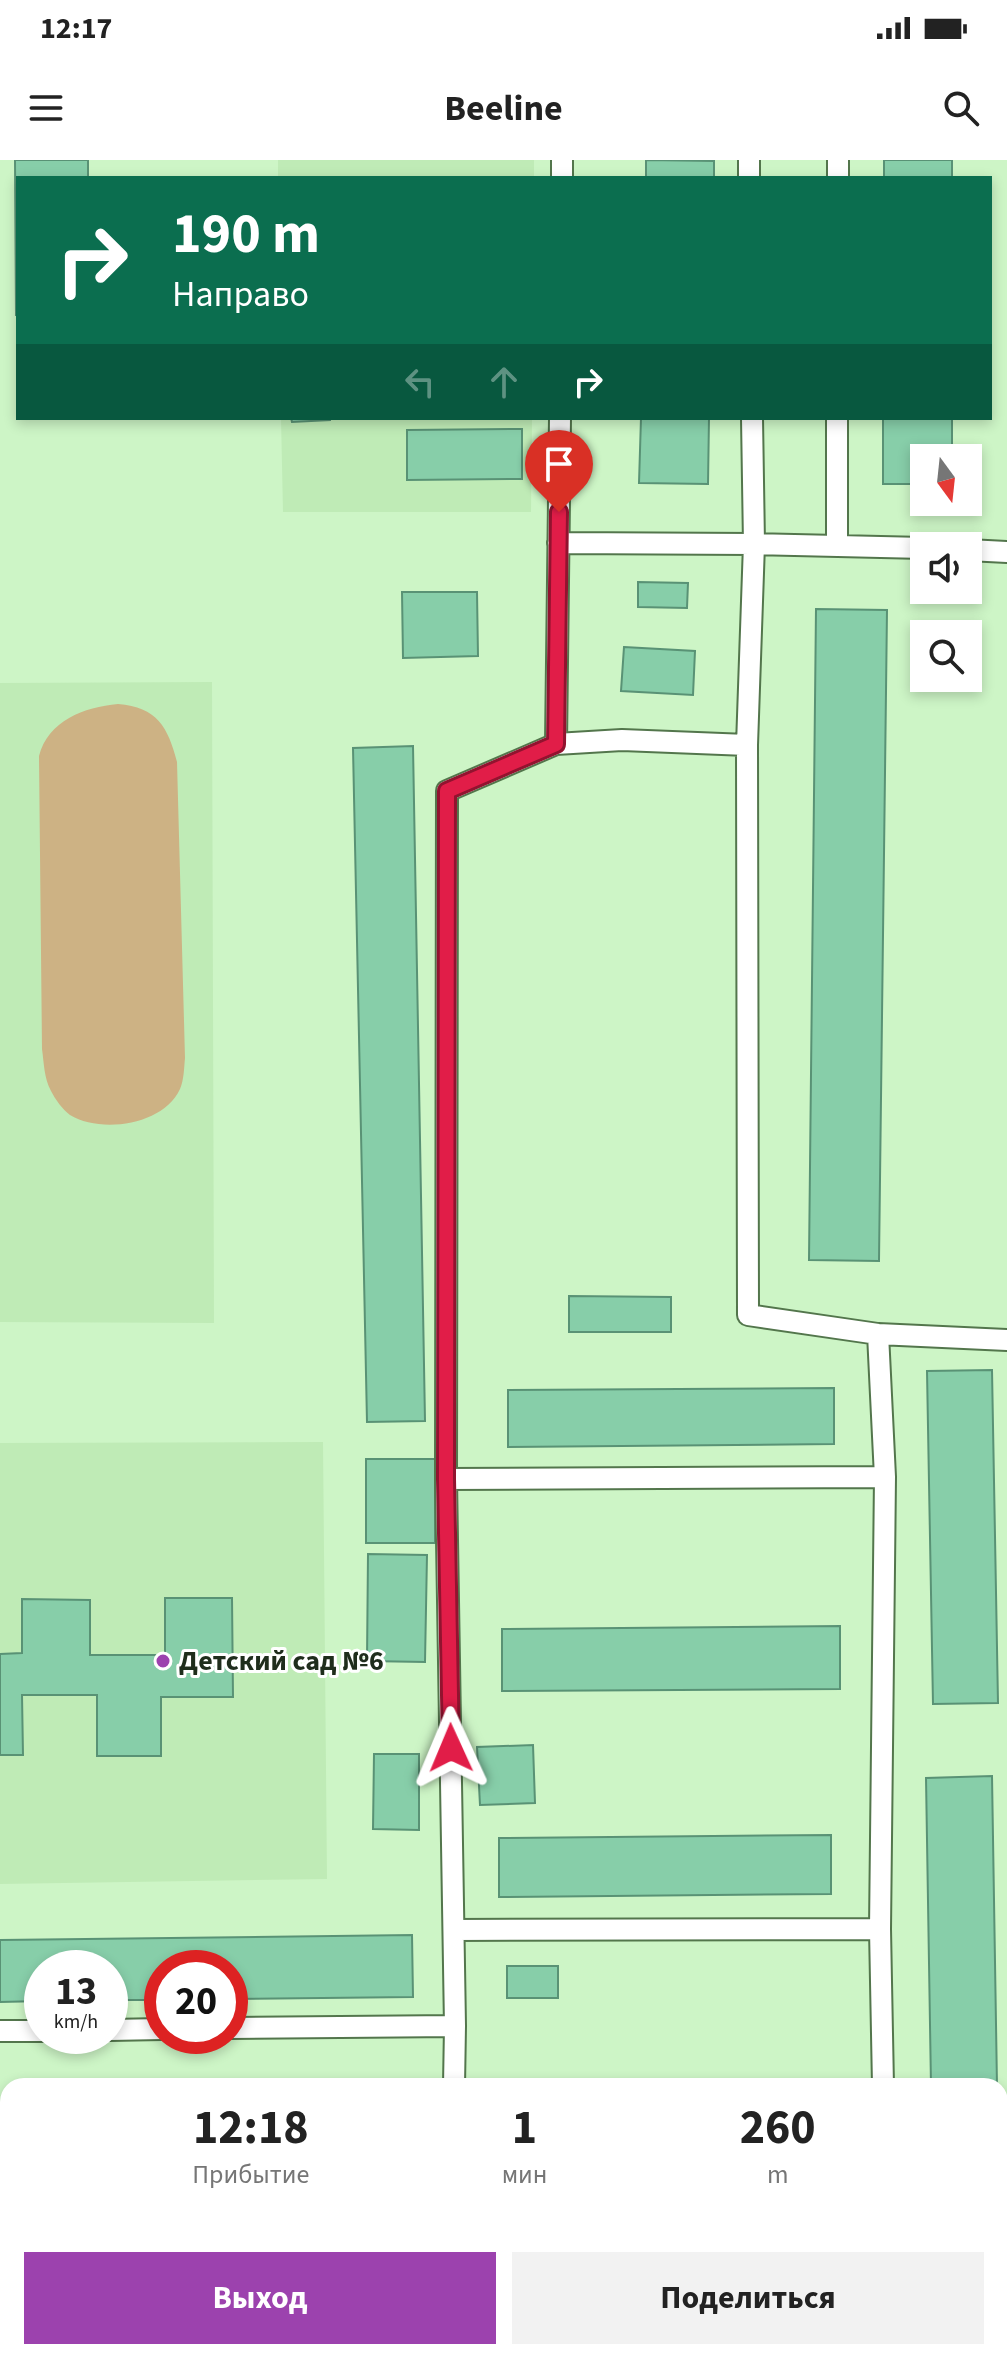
<!DOCTYPE html>
<html lang="ru">
<head>
<meta charset="utf-8">
<style>
  body { margin:0; font-family:"Source Sans 3",sans-serif; background:#f2f2f2; color:#222; height:100vh; display:flex; flex-direction:column; font-size:30px; white-space:nowrap }
  * { box-sizing:border-box; margin:0 }
  p { font-size:26px; color:#767676 }
  .icon { flex:none; width:44px; height:44px; fill:none; stroke:currentColor; stroke-width:2; stroke-linecap:round; stroke-linejoin:round }
  .map { position:relative; flex:1; overflow:hidden }
  .panel { position:absolute; left:0px; top:1918px; width:1008px; height:282px; display:flex; flex-direction:column; background:#fff; border-radius:24px 24px 0 0; box-shadow:0 4px 12px #0003 }
  .panel>* { flex:none }
  .guide { position:absolute; left:16px; top:16px; width:976px; height:244px; border-radius:0px; box-shadow:0 4px 12px #0003; background:#0b6e4f; color:#fff; overflow:hidden }
  .needle { width:52px; rotate:165deg }
  .buttons { position:absolute; left:910px; top:284px; display:grid; gap:16px }
  .buttons a { display:grid; place-items:center; width:72px; height:72px; border-radius:0px; background:#fff; box-shadow:0 4px 12px #0003; font-size:40px }
  .speed { position:absolute; left:24px; top:1790px; display:flex; gap:16px; font-size:40px; font-weight:700; text-align:center }
  .speed>* { display:grid; place-content:center; width:104px; height:104px; border-radius:50%; background:#fff; box-shadow:0 4px 12px #0003; line-height:1 }
  .speed small { font-size:20px; font-weight:400 }
  .speed .limit { border:12px solid #d22; background:#fff; color:#111 }
  .pin { position:absolute; display:grid; place-items:center; width:68px; height:68px; color:#fff; margin:-82px -34px; border-radius:50% 50% 50% 0; rotate:-45deg; box-shadow:0 0 8px #0007 }
  .pin .icon { rotate:45deg }
  .me { position:absolute; width:88px; margin:-44px; rotate:359deg; stroke-linejoin:round; filter:drop-shadow(0 0 6px #0008) }
  .turn { display:flex; align-items:center; gap:28px; height:168px; padding:0 24px; font-size:36px }
  .turn .icon { width:104px; height:104px; stroke-width:2.5 }
  .turn b { display:block; font-size:56px; line-height:68px }
  .lanes { display:flex; align-items:center; height:76px; padding:0 24px; background:#0003; justify-content:center; gap:40px; direction:ltr }
  .lanes .off { opacity:.35 }
  .eta { display:flex; justify-content:space-evenly; align-items:center; height:136px; text-align:center }
  .eta b { font-size:48px; font-weight:700; line-height:56px }
  .action { display:flex; gap:16px; margin-top:auto; padding:16px 24px }
  .action a { flex:1; height:92px; border-radius:0px; background:#9c42ae; color:#fff; font-size:32px; font-weight:700; line-height:92px; text-align:center }
  .action a+a { background:#f2f2f2; color:#222 }
  .status { display:flex; justify-content:space-between; align-items:center; height:56px; padding:0 40px; background:#fff; direction:ltr }
  .status svg { height:22px; fill:currentColor }
  header { display:flex; justify-content:space-between; align-items:center; height:104px; padding:0 24px; background:#fff; font-size:36px; font-weight:700 }
  .map>svg:first-child { display:block }
  .built { fill:#bfebb6 }
  .green { fill:#cdb284 }
  .building { fill:#87cea9; stroke:#599275; stroke-width:2 }
  .lines { fill:none; stroke-linecap:round; stroke-linejoin:round }
  .lane-casing { stroke:#53764c; stroke-width:24 }
  .secondary-casing { stroke:#53764c; stroke-width:48 }
  .lane { stroke:#fff; stroke-width:20 }
  .secondary { stroke:#fff; stroke-width:44 }
  .route-casing { stroke:#92132f; stroke-width:20 }
  .route { stroke:#e11d48; stroke-width:14 }
  .poi-dot { fill:#9c42ae; stroke:#fff; stroke-width:3 }
  .labels { text-anchor:middle; dominant-baseline:central; stroke-width:6; stroke-linejoin:round; paint-order:stroke }
  .poi-label { font-size:28px; font-weight:bold; fill:#1f2d1c; stroke:#fff; text-anchor:start }
</style>
</head>
<body>
<div class="status"><b>12:17</b><svg viewBox="0 0 49 12"><path d="M0 12V9h3v3zM5 12V6h3v6zM10 12V3h3v9zM15 12V0h3v12zM26 1h20v11H26zM47 4h2v5h-2z"/></svg></div>
<header><svg class="icon" aria-label="menu" viewBox="0 0 24 24"><path d="M4 6h16M4 12h16M4 18h16"/></svg>Beeline<svg class="icon" aria-label="search" viewBox="0 0 24 24"><circle cx="10" cy="10" r="6"/><path d="M15 15l6 6"/></svg></header>
<div class="map">
<svg width="1007" height="2199" viewBox="0 0 1007 2199">
  <rect width="100%" height="100%" fill="#cdf5c6"/>
  <path class="built" d="M278,0H534V18H278Z
    M281,258H532L531,352H283Z
    M212,522L214,1163L0,1162V523Z
    M323,1282L327,1719L0,1724V1283Z"/>
  <path class="green" d="M118,544C157,547 168,567 177,602L185,898C184,908 184,920 180,929C164,965 101,974 70,955C63,950 55,939 51,931C44,918 44,903 42,889L39,596C48,561 84,547 118,544Z"/>
  <path class="building" d="M15,0H88V18H18V155H16Z
    M646,0L714,1V18H646Z
    M884,0H952V18H884Z
    M291,258H330V260L292,262Z
    M641,258H709L708,324L639,323Z
    M883,258H952V298H924V324H883Z
    M522,269V319L407,320V270Z
    M638,422L688,423L687,448L638,447Z
    M402,432H477L478,496L403,498Z
    M816,449L887,450L879,1101L809,1100Z
    M624,487L695,491L693,535L621,531Z
    M413,586L425,1261L367,1262L353,588Z
    M569,1136L671,1137V1172H569Z
    M992,1210L998,1543L933,1544L927,1211Z
    M834,1228V1284L508,1287V1230Z
    M366,1299H435V1383H366Z
    M368,1394L427,1395L425,1502L367,1501Z
    M165,1438H232L233,1537H161V1596H97V1535H22L23,1595H0V1494L22,1493V1439L90,1440V1495H165Z
    M840,1466V1529L502,1531V1469Z
    M533,1585L535,1643L480,1645L477,1587Z
    M374,1594H419V1670L373,1669Z
    M992,1616L997,1926H931L926,1618Z
    M831,1675V1734L499,1737V1678Z
    M412,1775L413,1837L230,1839V1808H162V1840H110V1808H42V1841L0,1842V1780Z
    M507,1806H558V1838H507Z
    M0,2019H8V2075H0Z"/>
  <g class="lines">
    <g class="lane-casing">
      <path id="lane" d="M749,0V18
        M562,18V0
        M838,18V0
        M558,383L754,384L752,258
        M837,384V258
        M968,390L1007,392
        M556,584L622,580L747,585L748,1155L878,1174L1007,1180
        M747,585L754,384L924,388
        M878,1174L885,1317L880,1769L883,1926
        M446,1319L885,1317
        M454,1770L880,1769
        M455,1866L446,1319L447,631L556,584L560,258
        M230,1868L455,1866L454,1926
        M110,1870L162,1869
        M0,1871H42
        M1000,2011H1007"/>
    </g>
    <g class="secondary-casing">
      <path id="secondary" d="M87,2199L302,2193L1007,2197"/>
    </g>
    <use href="#lane" class="lane"/>
    <use href="#secondary" class="secondary"/>
  </g>
  <g class="lines">
    <g class="route-casing">
      <path id="route" d="M451,1588L446,1319L447,631L556,584L559,352"/>
    </g>
    <use href="#route" class="route"/>
  </g>
  <circle class="poi-dot" cx="163" cy="1501" r="8"/>
  <g class="labels">
    <g class="poi-label">
      <text x="179" y="1501">Детский сад №6</text>
    </g>
  </g>
</svg>
<div class="buttons">
<a><svg class="needle" viewBox="-14 -14 28 28"><path d="M0-13l5 13h-10z" fill="#e53935"/><path d="M0 13l5-13h-10z" fill="#767676"/></svg></a>
<a><svg class="icon" aria-label="sound" viewBox="0 0 24 24"><path d="M4 9h4l5-4v14l-5-4H4zM17 9q2 3 0 6"/></svg></a>
<a><svg class="icon" aria-label="search" viewBox="0 0 24 24"><circle cx="10" cy="10" r="6"/><path d="M15 15l6 6"/></svg></a>
</div>
<div class="speed"><div>13<small>km/h</small></div><div class="limit">20</div></div>
<div class="pin" style="left:559px;top:352px;background:#d93025"><svg class="icon" aria-label="arrive" viewBox="0 0 24 24"><path d="M6 21V4h12l-3 4 3 4H6"/></svg></div>
<svg class="me" style="left:451px;top:1588px" viewBox="-20 -20 40 40"><path d="M0-17L14 15 0 8-14 15z" fill="#e11d48" stroke="#fff" stroke-width="4"/></svg>
<div class="guide">
<div class="turn"><svg class="icon" aria-label="right" viewBox="0 0 24 24"><path d="M7 20v-9h11M14 6l5 5-5 5"/></svg><div><b>190 m</b>Направо</div></div>
<div class="lanes"><svg class="icon off" aria-label="left" viewBox="0 0 24 24"><path d="M17 20v-9H6M10 6l-5 5 5 5"/></svg><svg class="icon off" aria-label="ahead" viewBox="0 0 24 24"><path d="M12 20V5M6 11l6-6 6 6"/></svg><svg class="icon" aria-label="right" viewBox="0 0 24 24"><path d="M7 20v-9h11M14 6l5 5-5 5"/></svg></div>
</div>
<section class="panel">
<div class="eta">
<div><b>12:18</b><p>Прибытие</p></div>
<div><b>1</b><p>мин</p></div>
<div><b>260</b><p>m</p></div>
</div>
<div class="action"><a>Выход</a><a>Поделиться</a></div>
</section>
</div>
</body>
</html>
